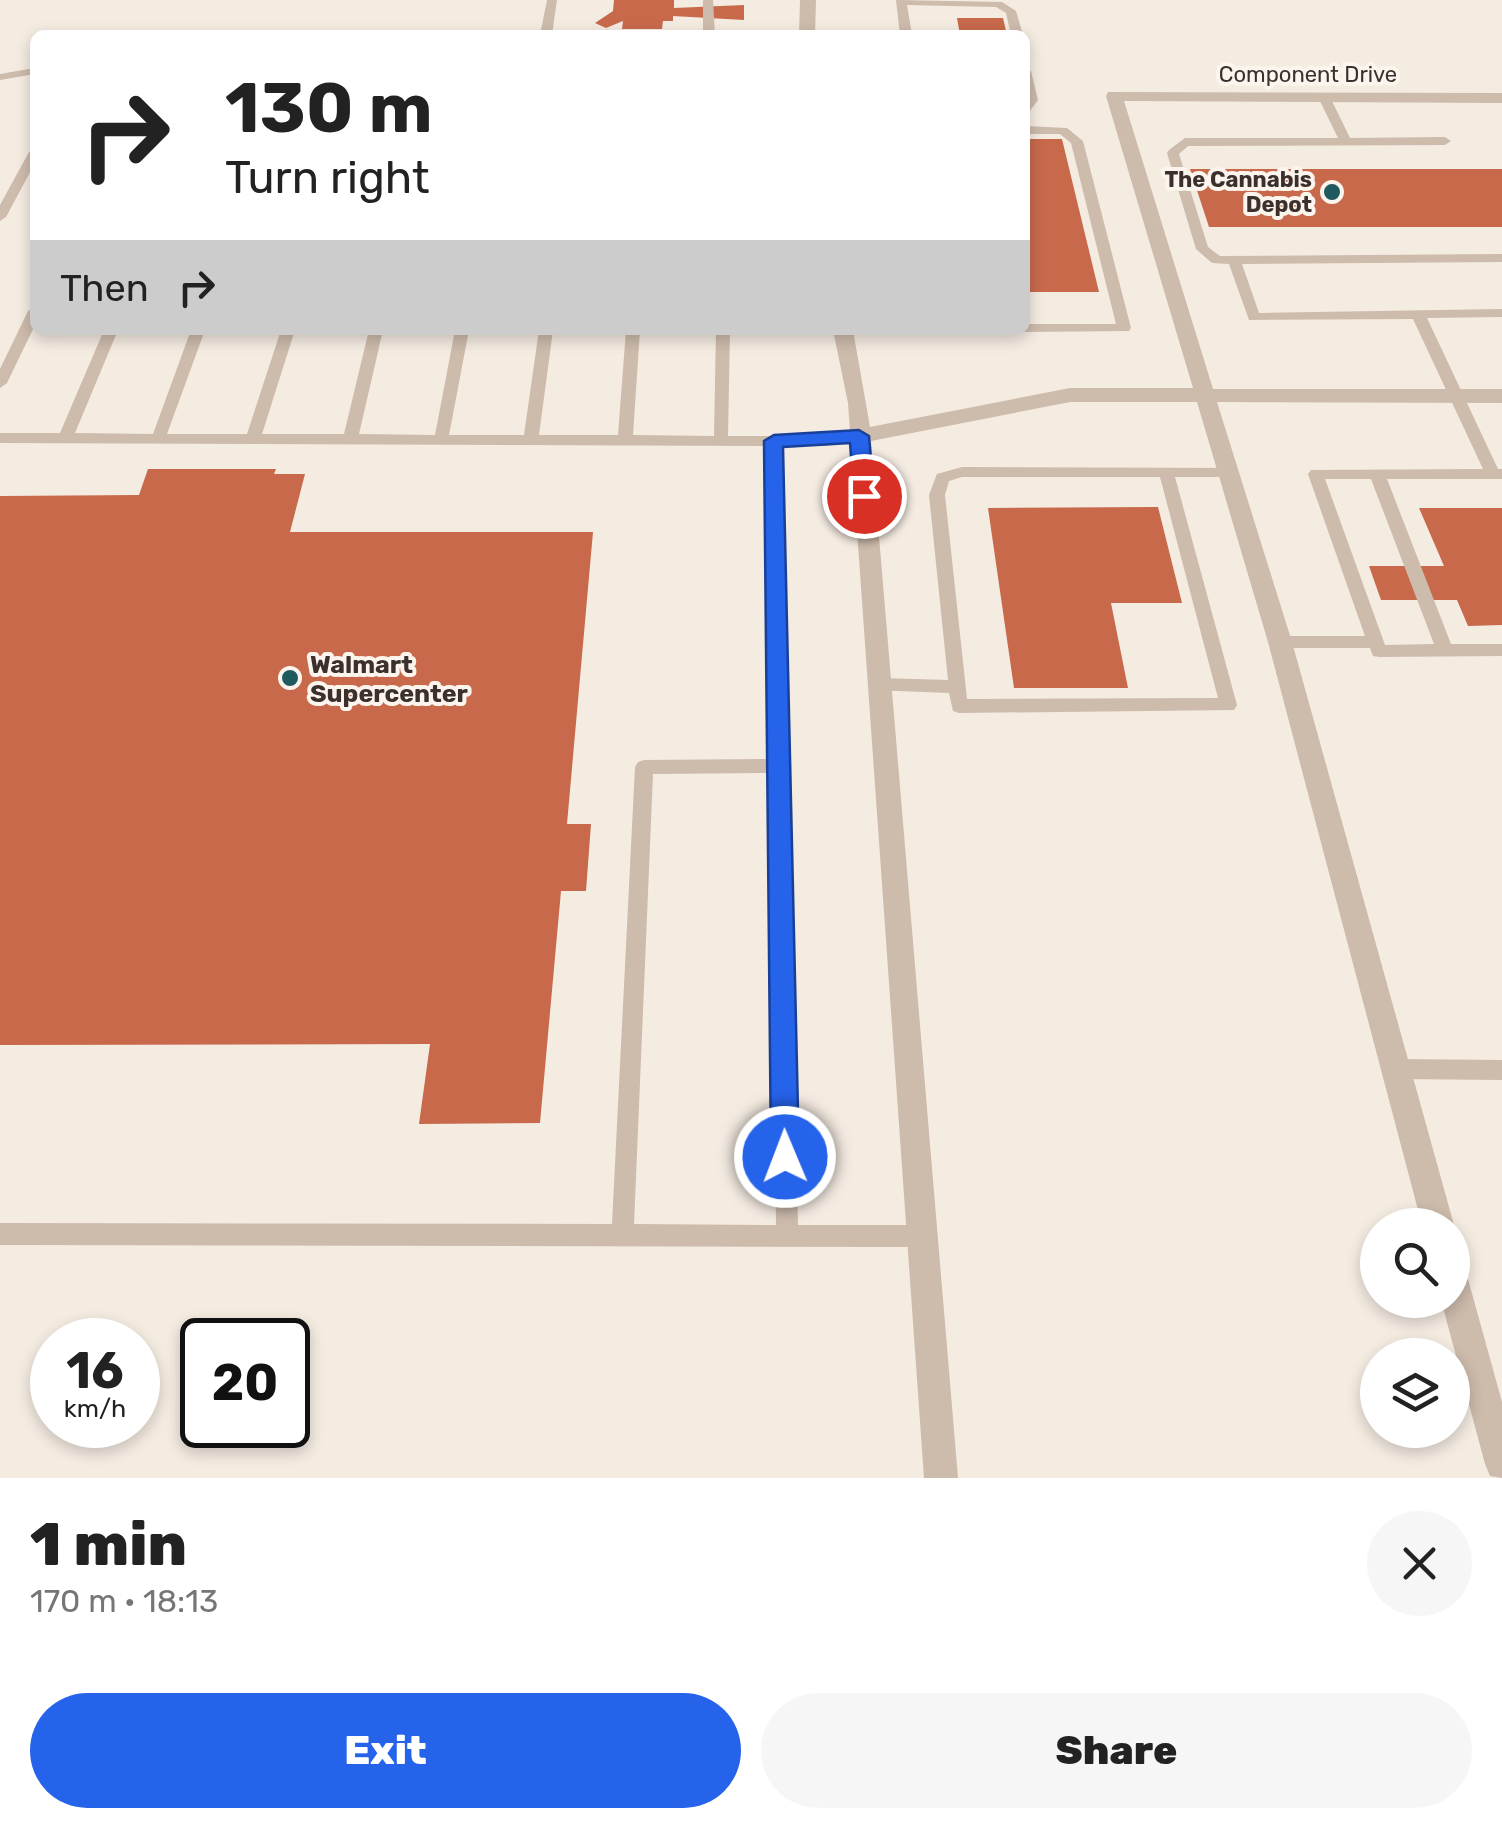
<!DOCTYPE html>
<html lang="en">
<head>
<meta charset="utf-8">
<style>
  body { margin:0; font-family:Rubik,sans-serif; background:#f6f6f6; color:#222; height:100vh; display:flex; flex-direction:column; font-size:38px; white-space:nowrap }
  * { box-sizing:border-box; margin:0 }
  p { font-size:32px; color:#767676 }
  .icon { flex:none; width:55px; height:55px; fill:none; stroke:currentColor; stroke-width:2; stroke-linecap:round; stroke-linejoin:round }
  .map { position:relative; height:1478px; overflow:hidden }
  .panel { display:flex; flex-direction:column; background:#fff; flex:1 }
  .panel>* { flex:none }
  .banner { position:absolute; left:30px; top:30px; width:1000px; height:305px; border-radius:15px; box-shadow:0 5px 15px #0003; background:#fff; color:#222; overflow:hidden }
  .controls { position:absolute; left:1360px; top:1208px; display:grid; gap:20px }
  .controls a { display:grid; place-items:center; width:110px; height:110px; border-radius:50%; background:#fff; box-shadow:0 5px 15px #0003; font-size:50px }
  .speed { position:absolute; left:30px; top:1318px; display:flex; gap:20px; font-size:50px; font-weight:700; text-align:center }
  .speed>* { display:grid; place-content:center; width:130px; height:130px; border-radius:50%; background:#fff; box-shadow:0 5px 15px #0003; line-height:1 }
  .speed small { font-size:25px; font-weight:400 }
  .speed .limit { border:5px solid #111; border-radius:15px; background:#fff; color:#111 }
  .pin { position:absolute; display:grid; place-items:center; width:85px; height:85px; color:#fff; margin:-42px; border:5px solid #fff; border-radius:50%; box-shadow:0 2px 10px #0007 }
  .me { position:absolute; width:110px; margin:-55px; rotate:359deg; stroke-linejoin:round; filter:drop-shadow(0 0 8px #0008) }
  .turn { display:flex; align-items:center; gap:35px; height:210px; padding:0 30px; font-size:45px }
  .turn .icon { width:130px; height:130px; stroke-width:2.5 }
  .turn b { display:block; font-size:70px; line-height:85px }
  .then { display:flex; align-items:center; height:95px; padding:0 30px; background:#0003; gap:20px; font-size:38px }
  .round { display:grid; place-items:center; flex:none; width:105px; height:105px; border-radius:52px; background:#f6f6f6 }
  .overview { display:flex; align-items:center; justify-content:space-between; height:170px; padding:0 30px }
  h1 { font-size:60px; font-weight:800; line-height:75px }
  .primary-button { display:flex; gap:20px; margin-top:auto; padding:20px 30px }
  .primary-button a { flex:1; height:115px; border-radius:60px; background:#2563eb; color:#fff; font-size:40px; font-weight:800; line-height:115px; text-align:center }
  .primary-button a+a { background:#f6f6f6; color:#222 }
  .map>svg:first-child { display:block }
  .building { fill:#c8694b }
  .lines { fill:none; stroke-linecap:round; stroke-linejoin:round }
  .lane { fill:#cdbbac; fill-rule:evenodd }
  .street { fill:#cdbbac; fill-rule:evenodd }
  .route { fill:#2563eb; stroke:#184099; stroke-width:2.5 }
  .poi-dot { fill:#1f5a5e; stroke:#fbf5ee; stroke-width:4 }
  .labels { text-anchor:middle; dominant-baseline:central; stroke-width:8; stroke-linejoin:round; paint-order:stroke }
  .far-street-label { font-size:22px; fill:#3b302b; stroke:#fbf5ee }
  .far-poi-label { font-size:22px; font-weight:bold; fill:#3b302b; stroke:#fbf5ee; text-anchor:end }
  .poi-label { font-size:25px; font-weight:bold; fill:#3b302b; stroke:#fbf5ee; text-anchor:start }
</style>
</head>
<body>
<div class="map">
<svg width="1502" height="1478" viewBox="0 0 1502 1478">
  <rect width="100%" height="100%" fill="#f4ebe1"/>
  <path class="building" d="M614,0H674V8L744,5V20L673,16V21H663L662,29H622L623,21L606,28L595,23L613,11Z
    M957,18H1003L1007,35H960Z
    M1025,139H1062L1099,292H1025Z
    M1190,169H1502V227H1209Z
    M148,469H276L274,474H305L290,532H593L567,824H591L586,891H561L540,1123L419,1124L430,1044L0,1045V496L139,495Z
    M1158,507L1182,603H1111L1128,688H1014L988,508Z
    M1419,508H1502V625L1468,626L1457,600H1381L1369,566H1444Z"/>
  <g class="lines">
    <path class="lane" d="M547,0H557L552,35H540Z
      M703,0H713L715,35H703Z
      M896,0L1002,2L1016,11L1023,35H1011L1006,13L996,7L907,5L912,35H900Z
      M35,68V74L0,80V74Z
      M1025,68L1031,71L1038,100L1029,112L1025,114Z
      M1324,94L1330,97L1350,138L1445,137L1451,141L1445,145L1188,146L1179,154L1208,247L1220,256L1502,254V262L1242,264L1259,313L1502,309V317L1427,318L1498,469H1502V479H1387L1451,644H1502V656L1379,657L1373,656L1370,648H1280L1272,642L1280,636H1365L1308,474L1311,470L1483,469L1413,319L1249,320L1229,264L1212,263L1196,249L1167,153L1169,150L1185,138H1338L1318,97ZM1325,479H1371L1434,644L1385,645Z
      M1025,126L1067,128L1083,141L1131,328L1129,331L1025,332L1019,330H1025V324H1116L1071,143L1060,134H1025Z
      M35,148V163L6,217L0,221V205L29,152Z
      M35,307V325L7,383L0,388V369L28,311Z
      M104,330H118L75,433L153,434L191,330H205L167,434H247L281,330H295L262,434H344L369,330H383L359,434L435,435L455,330H469L449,435H524L539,330H553L539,435H618L626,330H640L633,435L714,436L716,330H730L728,436H826L864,432V440L859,441L826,446H781L798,1225H923L931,1228L934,1236L931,1244L923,1247L0,1245V1223L612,1224L635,767L638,762L644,760L770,759L767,446L0,443V433H60ZM771,773L776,1225L634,1224L653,774Z
      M962,467L1235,468L1238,472L1235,476L1230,477H1175L1237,705L1234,710L959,713L953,711L949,693L873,690L870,685L879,678L948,680L929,495L937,474ZM962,477H1160L1218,698L967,699L945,495L949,481Z
      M1396,1059L1502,1060V1080L1396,1079L1389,1076L1386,1069L1389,1062Z"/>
    <path class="street" d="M800,0H816L815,35H799Z
      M1108,92L1502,93V103L1124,101L1213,389H1502V403L1217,402L1292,642L1454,1225H1422L1268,642L1197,402H1070L871,441L958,1478H924L848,403L833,330H853L870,427L1070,388H1193L1106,96Z
      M1452,1263L1463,1268L1468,1279L1502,1402V1478L1490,1476L1485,1464L1441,1300H1452Z"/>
  </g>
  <path class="route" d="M859,430L869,436L874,496L864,503L854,496L850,443L783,447L799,1157L795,1167L785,1171L775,1167L771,1157L764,441L774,435Z"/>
  <g class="poi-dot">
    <circle cx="1332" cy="192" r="10"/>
    <circle cx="290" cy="678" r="10"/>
  </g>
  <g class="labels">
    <g class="far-street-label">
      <text x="1308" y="74">Component Drive</text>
    </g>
    <g class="far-poi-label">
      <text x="1312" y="179">The Cannabis<tspan x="1312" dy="25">Depot</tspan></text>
    </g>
    <g class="poi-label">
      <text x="310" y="664">Walmart<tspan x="310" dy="29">Supercenter</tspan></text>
    </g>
  </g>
</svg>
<div class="controls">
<a><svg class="icon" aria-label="search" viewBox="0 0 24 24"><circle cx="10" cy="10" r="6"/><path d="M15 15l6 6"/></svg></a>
<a><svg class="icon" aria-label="layers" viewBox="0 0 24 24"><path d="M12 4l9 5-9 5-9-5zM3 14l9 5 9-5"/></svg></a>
</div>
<div class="speed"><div>16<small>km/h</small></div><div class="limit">20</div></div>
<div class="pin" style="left:864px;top:496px;background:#d93025"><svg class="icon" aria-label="arrive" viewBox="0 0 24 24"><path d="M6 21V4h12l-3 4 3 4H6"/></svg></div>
<svg class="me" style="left:785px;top:1157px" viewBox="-20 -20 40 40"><circle r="17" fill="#2563eb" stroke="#fff" stroke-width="3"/><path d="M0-11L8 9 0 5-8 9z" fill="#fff"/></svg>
<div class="banner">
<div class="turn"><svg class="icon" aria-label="right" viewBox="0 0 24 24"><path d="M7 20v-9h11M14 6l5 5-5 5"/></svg><div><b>130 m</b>Turn right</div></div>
<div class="then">Then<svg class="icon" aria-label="right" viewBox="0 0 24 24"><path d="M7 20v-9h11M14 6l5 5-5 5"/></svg></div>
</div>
</div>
<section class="panel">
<div class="overview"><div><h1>1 min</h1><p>170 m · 18:13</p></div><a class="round"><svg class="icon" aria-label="close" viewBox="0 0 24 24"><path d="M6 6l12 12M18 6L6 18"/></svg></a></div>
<div class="primary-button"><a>Exit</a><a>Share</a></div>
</section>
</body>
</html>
